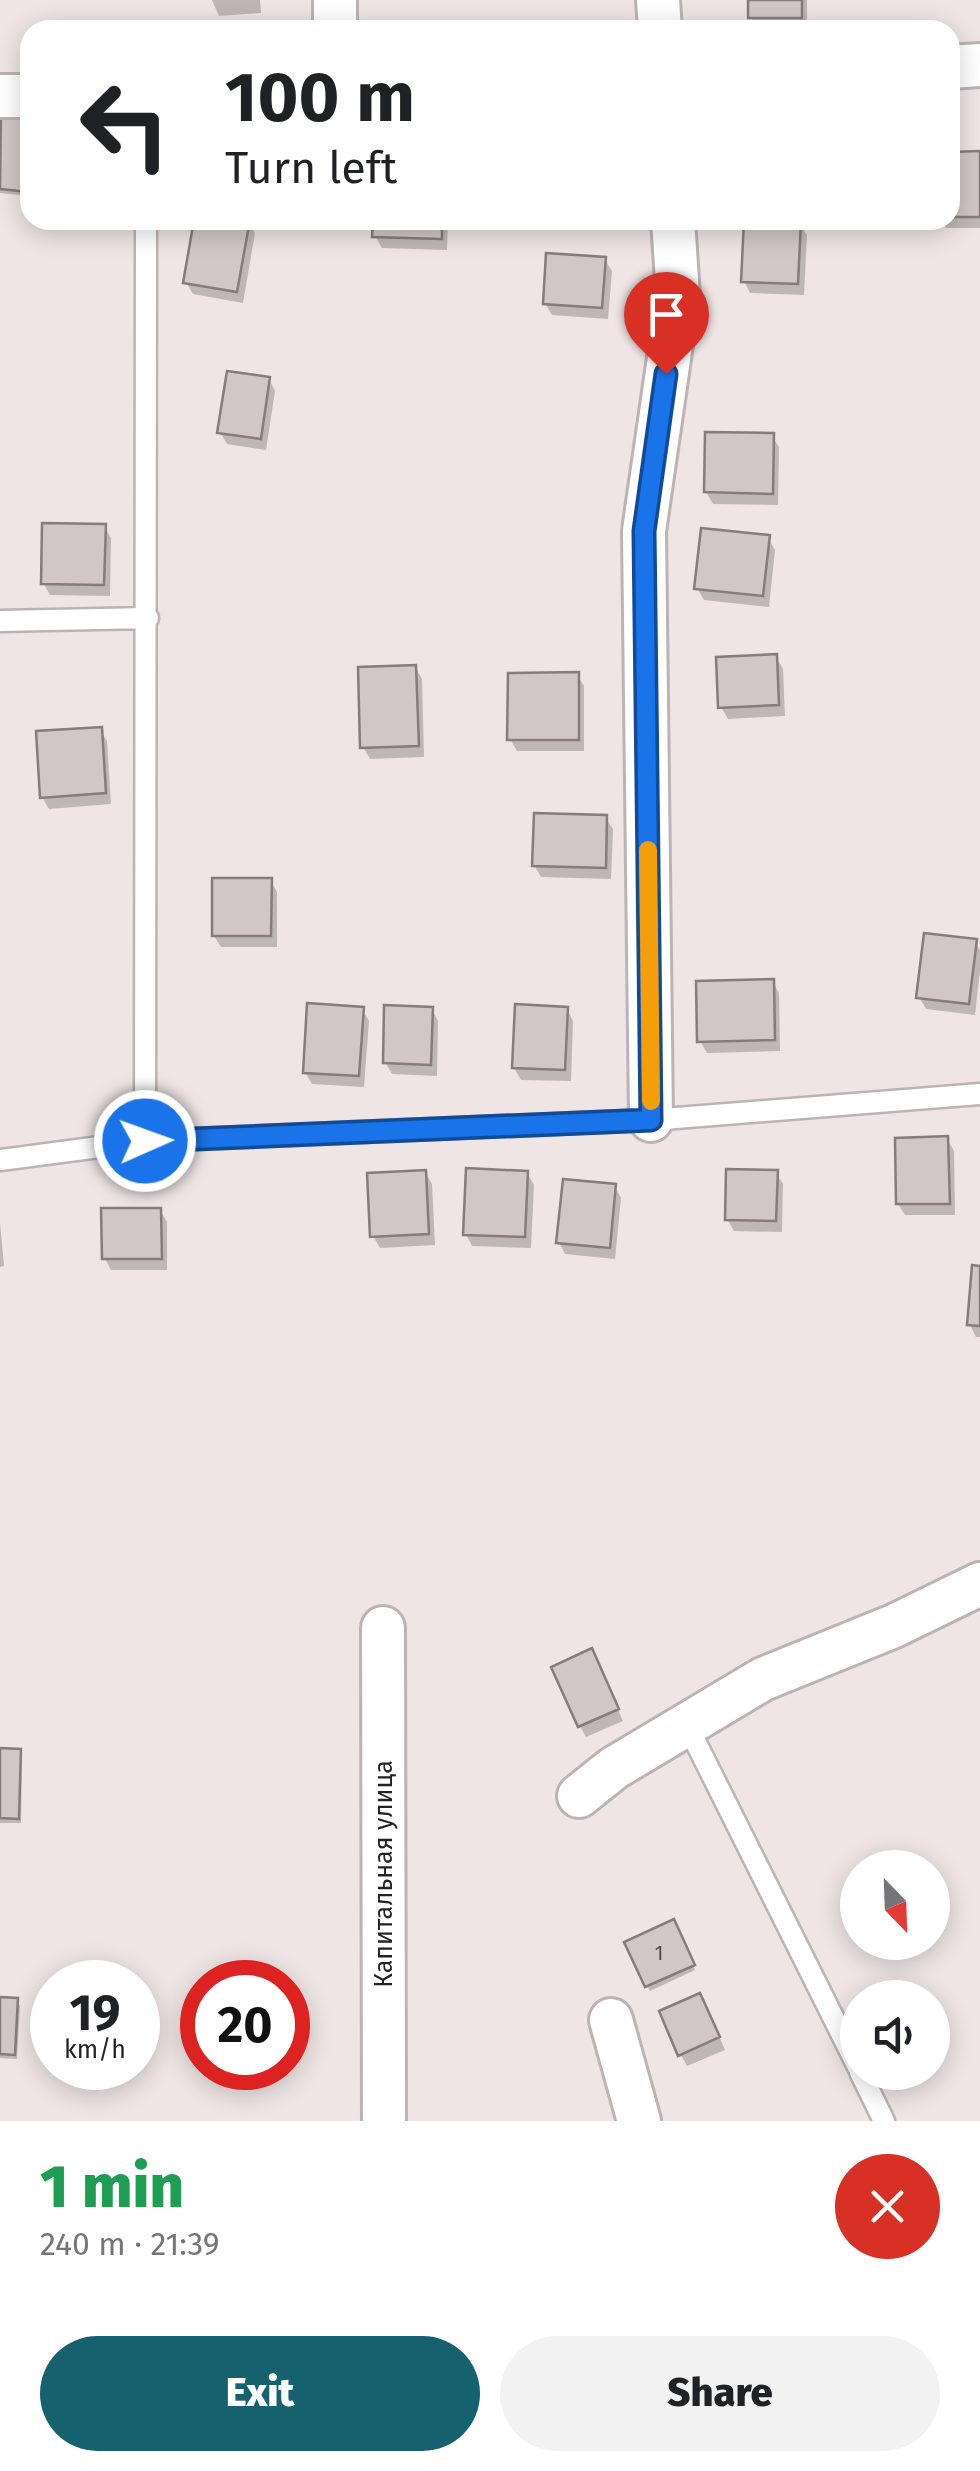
<!DOCTYPE html>
<html lang="en">
<head>
<meta charset="utf-8">
<style>
  body { margin:0; font-family:"Fira Sans",sans-serif; background:#f2f2f2; color:#202124; height:100vh; display:flex; flex-direction:column; font-size:38px; white-space:nowrap }
  * { box-sizing:border-box; margin:0 }
  p { font-size:32px; color:#757577 }
  .icon { flex:none; width:55px; height:55px; fill:none; stroke:currentColor; stroke-width:2; stroke-linecap:round; stroke-linejoin:round }
  .map { position:relative; height:2121px; overflow:hidden }
  .sheet { display:flex; flex-direction:column; background:#fff; flex:1 }
  .sheet>* { flex:none }
  .hud { position:absolute; left:20px; top:20px; width:940px; height:210px; border-radius:30px; box-shadow:0 5px 25px #0003; background:#fff; color:#202124; overflow:hidden }
  .needle { width:65px; rotate:157deg }
  .controls { position:absolute; left:840px; top:1850px; display:grid; gap:20px }
  .controls a { display:grid; place-items:center; width:110px; height:110px; border-radius:50%; background:#fff; box-shadow:0 5px 25px #0003; font-size:50px }
  .speed { position:absolute; left:30px; top:1960px; display:flex; gap:20px; font-size:50px; font-weight:700; text-align:center }
  .speed>* { display:grid; place-content:center; width:130px; height:130px; border-radius:50%; background:#fff; box-shadow:0 5px 25px #0003; line-height:1 }
  .speed small { font-size:25px; font-weight:400 }
  .speed .limit { border:15px solid #d22; background:#fff; color:#111 }
  .pin { position:absolute; display:grid; place-items:center; width:85px; height:85px; color:#fff; margin:-102px -42px; border-radius:50% 50% 50% 0; rotate:-45deg; box-shadow:0 0 10px #0007 }
  .pin .icon { rotate:45deg }
  .me { position:absolute; width:110px; margin:-55px; rotate:88deg; stroke-linejoin:round; filter:drop-shadow(0 0 8px #0008) }
  .turn { display:flex; align-items:center; gap:35px; height:210px; padding:0 40px; font-size:45px }
  .turn .icon { width:130px; height:130px; stroke-width:2.5 }
  .turn b { display:block; font-size:70px; line-height:85px }
  .round { display:grid; place-items:center; flex:none; width:105px; height:105px; border-radius:52px; background:#f2f2f2 }
  .headline { display:flex; align-items:center; justify-content:space-between; height:170px; padding:0 40px }
  h1 { font-size:60px; font-weight:800; line-height:75px; color:#1e9e55 }
  .action { display:flex; gap:20px; margin-top:auto; padding:20px 40px }
  .action a { flex:1; height:115px; border-radius:60px; background:#15616d; color:#fff; font-size:40px; font-weight:800; line-height:115px; text-align:center }
  .action a+a { background:#f2f2f2; color:#202124 }
  .map>svg:first-child { display:block }
  .shadow { fill:#0003 }
  .building { fill:#d0c7c6; stroke:#857c7b; stroke-width:2.5 }
  .lines { fill:none; stroke-linecap:round; stroke-linejoin:round }
  .service-casing { stroke:#bcb3b2; stroke-width:25 }
  .minor-casing { stroke:#bcb3b2; stroke-width:48 }
  .service { stroke:#fff; stroke-width:20 }
  .minor { stroke:#fff; stroke-width:42 }
  .route-casing { stroke:#114b97; stroke-width:25 }
  .route { stroke:#1a73e8; stroke-width:18 }
  .slow { stroke:#f59e0b; stroke-width:18 }
  .labels { text-anchor:middle; dominant-baseline:central; stroke-width:8; stroke-linejoin:round; paint-order:stroke }
  .number-label { font-size:20px; fill:#4f4a4a }
  .street-label { font-size:25px; fill:#242121; stroke:#fff }
</style>
</head>
<body>
<div class="map">
<svg width="980" height="2121" viewBox="0 0 980 2121">
  <rect width="100%" height="100%" fill="#eee5e4"/>
  <path class="shadow" d="M212,0H260L261,13L219,16Z
    M751,0H807V29H757L751,18Z
    M4,113L30,115V196L0,193Z
    M950,154H980V228H946L941,220H950Z
    M196,220L248,221L255,233L243,303L193,294L186,282Z
    M376,220H448L447,250L382,248L375,236Z
    M800,224L807,235L804,295L750,293L744,281Z
    M605,260L612,271L608,319L552,315L545,303Z
    M269,379L275,391L266,450L227,444L220,432Z
    M772,436L779,447L778,505L713,504L706,492Z
    M104,526L111,538L110,596L50,595L44,584Z
    M768,538L775,550L769,607L704,600L697,588Z
    M776,657L783,669L785,716L728,719L721,707Z
    M415,667L422,679L424,757L370,759L363,747Z
    M577,675L584,686V751H517L510,739Z
    M100,730L107,741L111,804L49,809L42,797Z
    M606,818L613,829L611,879L541,877L534,865Z
    M270,880L277,892V947H221L214,936Z
    M975,942L980,950V971L975,1015L926,1009L919,997Z
    M772,981L779,993L780,1051L707,1053L700,1041Z
    M362,1009L369,1021L364,1087L312,1084L305,1072Z
    M432,1009L438,1021L437,1076L392,1074L385,1062Z
    M567,1009L573,1021L571,1081L521,1080L514,1068Z
    M947,1139L954,1151L955,1215H905L898,1204Z
    M425,1172L432,1184L435,1245L380,1248L373,1236Z
    M527,1173L534,1185L531,1248L472,1246L466,1234Z
    M776,1173L783,1184L782,1232L734,1231L727,1219Z
    M615,1187L621,1198L615,1259L565,1254L559,1242Z
    M160,1210L167,1222V1270H111L105,1259Z
    M0,1223L4,1266L0,1267Z
    M980,1268V1337H976L970,1325Z
    M598,1663L623,1721L586,1737L580,1726Z
    M0,1751H19L22,1756L21,1823H0Z
    M676,1928L695,1970L650,1991L647,1986Z
    M0,2000L17,2001L20,2006L17,2059L0,2058Z
    M706,2007L725,2050L687,2066L681,2055Z"/>
  <path class="building" d="M748,0H802V18H748Z
    M1,110L30,113V192L0,189Z
    M980,151V217H950V152Z
    M194,220H250L237,292L183,283Z
    M373,220H442V239L372,237Z
    M744,220L801,221L798,284L741,282Z
    M546,253L606,257L602,308L543,304Z
    M227,371L270,377L261,439L217,433Z
    M705,432L774,433L773,494L704,492Z
    M42,523L106,524L104,585L41,584Z
    M701,528L770,535L763,596L694,589Z
    M777,654L779,705L718,708L716,657Z
    M416,665L419,746L360,748L358,667Z
    M579,672V740H507L508,673Z
    M102,727L106,793L40,798L36,731Z
    M534,813L607,815L606,868L532,866Z
    M212,878H272L271,936H212Z
    M924,933L977,939L969,1004L916,998Z
    M774,979L775,1040L697,1042L696,981Z
    M307,1003L364,1007L359,1076L303,1073Z
    M515,1004L568,1007L565,1070L512,1068Z
    M384,1005L433,1007L431,1065L383,1063Z
    M948,1136L950,1204H896L895,1138Z
    M466,1168L528,1171L525,1237L463,1235Z
    M726,1169L778,1170L776,1221L725,1220Z
    M426,1170L429,1234L370,1237L367,1173Z
    M563,1179L616,1184L610,1248L556,1243Z
    M101,1208H161L162,1259H102Z
    M972,1265L980,1266V1326L967,1325Z
    M592,1648L619,1709L578,1727L551,1667Z
    M0,1748L21,1749L19,1819L0,1818Z
    M674,1919L695,1965L645,1987L624,1942Z
    M700,1993L720,2037L678,2056L659,2011Z
    M0,1997L18,1998L15,2055L0,2054Z"/>
  <g class="lines">
    <g class="service-casing">
      <path id="service" d="M0,621L148,618
        M145,1141L146,220
        M0,1160L145,1141L651,1120L980,1094
        M687,1725L858,2067
        M860,2072L884,2121"/>
    </g>
    <g class="minor-casing">
      <path id="minor" d="M335,0V30
        M658,0L660,30
        M950,67L980,65
        M0,96H30
        M651,1120L644,531L678,296L673,220
        M383,1628L384,2121
        M579,1796L614,1768L763,1679L894,1626L980,1584
        M611,2020L639,2121"/>
    </g>
    <use href="#service" class="service"/>
    <use href="#minor" class="minor"/>
  </g>
  <g class="lines">
    <g class="route-casing">
      <path id="route" d="M145,1141L651,1120L644,531L666,374"/>
    </g>
    <use href="#route" class="route"/>
    <path class="slow" d="M648,850L651,1101"/>
  </g>
  <g class="labels">
    <g class="number-label">
      <text x="659" y="1953">1</text>
    </g>
    <g class="street-label">
      <text transform="translate(384 1874) rotate(-90)">Капитальная улица</text>
    </g>
  </g>
</svg>
<div class="controls">
<a><svg class="needle" viewBox="-14 -14 28 28"><path d="M0-13l5 13h-10z" fill="#e53935"/><path d="M0 13l5-13h-10z" fill="#757577"/></svg></a>
<a><svg class="icon" aria-label="sound" viewBox="0 0 24 24"><path d="M4 9h4l5-4v14l-5-4H4zM17 9q2 3 0 6"/></svg></a>
</div>
<div class="speed"><div>19<small>km/h</small></div><div class="limit">20</div></div>
<div class="pin" style="left:666px;top:374px;background:#d93025"><svg class="icon" aria-label="arrive" viewBox="0 0 24 24"><path d="M6 21V4h12l-3 4 3 4H6"/></svg></div>
<svg class="me" style="left:145px;top:1141px" viewBox="-20 -20 40 40"><circle r="17" fill="#1a73e8" stroke="#fff" stroke-width="3"/><path d="M0-11L8 9 0 5-8 9z" fill="#fff"/></svg>
<div class="hud">
<div class="turn"><svg class="icon" aria-label="left" viewBox="0 0 24 24"><path d="M17 20v-9H6M10 6l-5 5 5 5"/></svg><div><b>100 m</b>Turn left</div></div>
</div>
</div>
<section class="sheet">
<div class="headline"><div><h1>1 min</h1><p>240 m · 21:39</p></div><a class="round" style="background:#d93025;color:#fff"><svg class="icon" aria-label="close" viewBox="0 0 24 24"><path d="M6 6l12 12M18 6L6 18"/></svg></a></div>
<div class="action"><a>Exit</a><a>Share</a></div>
</section>
</body>
</html>
